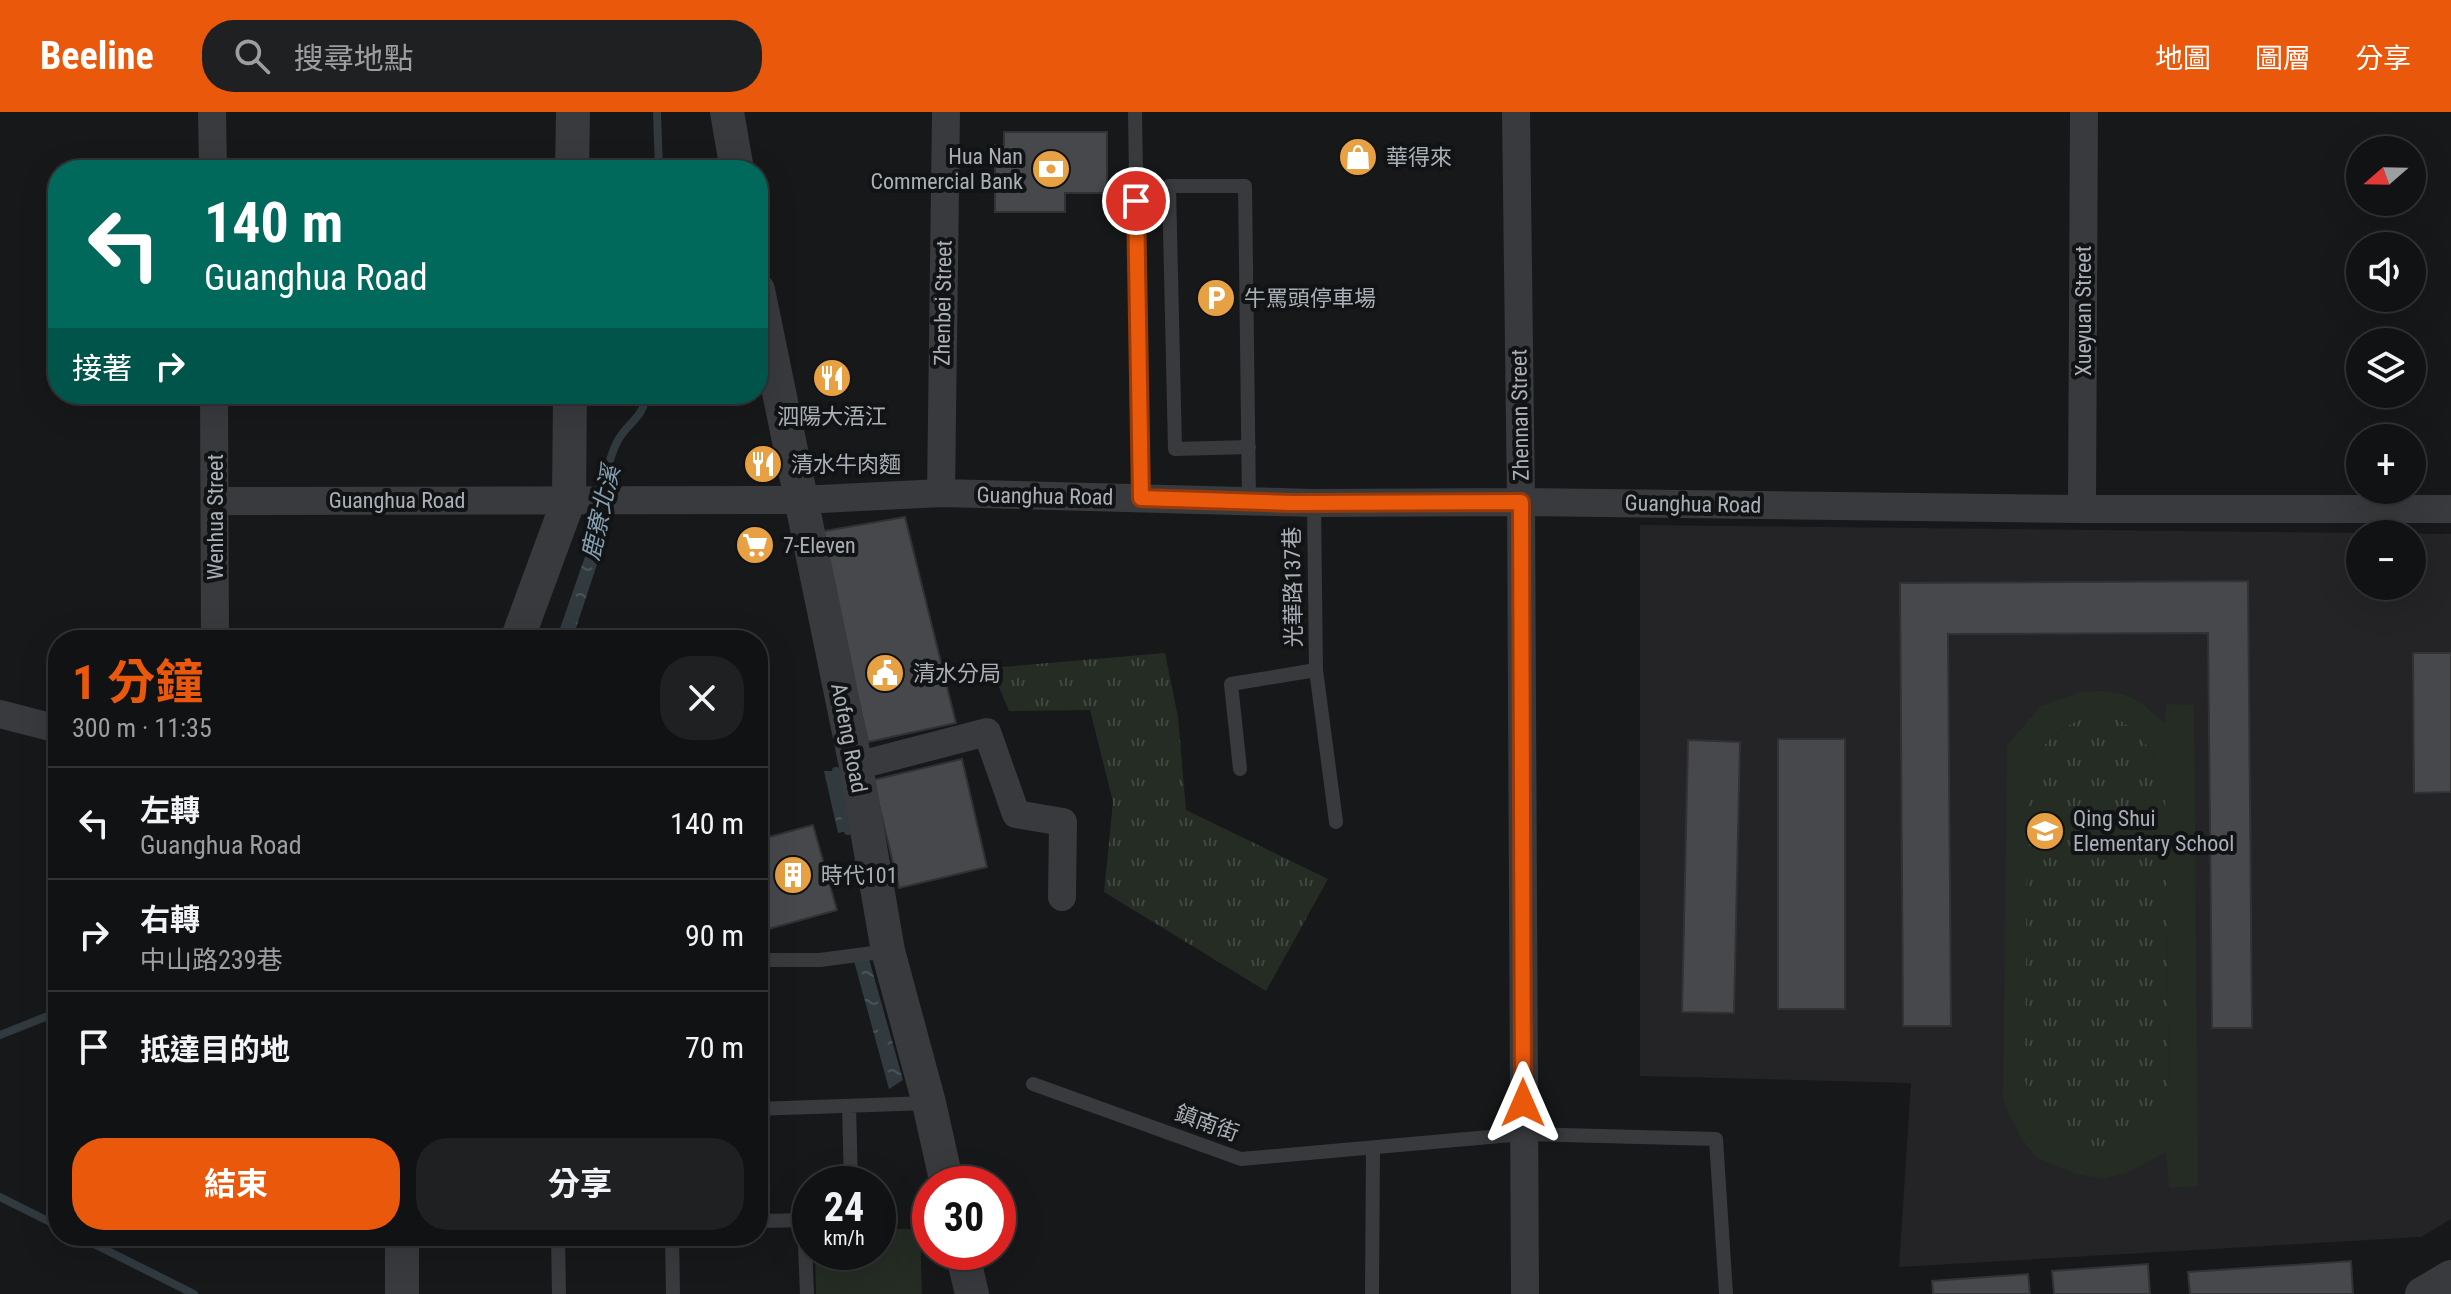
<!DOCTYPE html>
<html lang="zh-TW">
<head>
<meta charset="utf-8">
<style>
  body { margin:0; font-family:"Roboto Condensed","Noto Sans TC",sans-serif; background:#1e2021; color:#f1f3f6; height:100vh; display:flex; flex-direction:column; font-size:30px; white-space:nowrap }
  * { box-sizing:border-box; margin:0 }
  p { font-size:26px; color:#9c9ea0 }
  .icon { flex:none; width:44px; height:44px; fill:none; stroke:currentColor; stroke-width:2; stroke-linecap:round; stroke-linejoin:round }
  .map { position:relative; flex:1; overflow:hidden }
  .details { position:absolute; left:48px; top:518px; width:720px; height:616px; display:flex; flex-direction:column; background:#111213; border-radius:32px; box-shadow:0 8px 32px #0002,0 0 0 2px #303233 }
  .details>* { flex:none }
  .guide { position:absolute; left:48px; top:48px; width:720px; height:244px; border-radius:32px; box-shadow:0 8px 32px #0002,0 0 0 2px #303233; background:#00695c; color:#fff; overflow:hidden }
  .needle { width:52px; rotate:250deg }
  .tools { position:absolute; left:2346px; top:24px; display:grid; gap:16px }
  .tools a { display:grid; place-items:center; width:80px; height:80px; border-radius:50%; background:#111213; box-shadow:0 8px 32px #0002,0 0 0 2px #303233; font-size:40px }
  .speed { position:absolute; left:792px; top:1054px; display:flex; gap:16px; font-size:40px; font-weight:700; text-align:center }
  .speed>* { display:grid; place-content:center; width:104px; height:104px; border-radius:50%; background:#111213; box-shadow:0 8px 32px #0002,0 0 0 2px #303233; line-height:1 }
  .speed small { font-size:20px; font-weight:400 }
  .speed .limit { border:12px solid #d22; background:#fff; color:#111 }
  .pin { position:absolute; display:grid; place-items:center; width:68px; height:68px; color:#fff; margin:-34px; border:4px solid #fff; border-radius:50%; box-shadow:0 2px 8px #0007 }
  .me { position:absolute; width:88px; margin:-44px; rotate:0deg; stroke-linejoin:round; filter:drop-shadow(0 0 6px #0008) }
  .turn { display:flex; align-items:center; gap:28px; height:168px; padding:0 24px; font-size:36px }
  .turn .icon { width:104px; height:104px; stroke-width:2.5 }
  .turn b { display:block; font-size:56px; line-height:68px }
  .then { display:flex; align-items:center; height:76px; padding:0 24px; background:#0003; gap:16px; font-size:30px }
  .round { display:grid; place-items:center; flex:none; width:84px; height:84px; border-radius:32px; background:#1e2021 }
  .overview { display:flex; align-items:center; justify-content:space-between; height:136px; padding:0 24px }
  h1 { font-size:48px; font-weight:700; line-height:60px; color:#ea580c }
  .primary-button { display:flex; gap:16px; margin-top:auto; padding:16px 24px }
  .primary-button a { flex:1; height:92px; border-radius:32px; background:#ea580c; color:#fff; font-size:32px; font-weight:700; line-height:92px; text-align:center }
  .primary-button a+a { background:#1e2021; color:#f1f3f6 }
  ul { padding:0; list-style:none }
  li { display:flex; align-items:center; gap:24px; height:112px; padding:0 24px; border-top:2px solid #303233 }
  li div { flex:1 }
  li b { display:block; font-size:30px }
  li em { font-style:normal }
  header { display:flex; align-items:center; gap:48px; box-sizing:border-box; height:112px; padding:0 40px; background:#ea580c; color:#fff }
  header strong { font-size:38px }
  nav { display:flex; gap:44px; margin-inline-start:auto; font-size:28px }
  .search { width:560px; height:72px; background:#1e2021; display:flex; align-items:center; gap:20px; box-sizing:border-box; padding:0 28px; border-radius:32px; color:#9c9ea0; font-size:30px }
  .map>svg:first-child { display:block }
  .built { fill:#242426; fill-rule:evenodd }
  .grass { fill:url(#grass-tufts) }
  .park { fill:#242c24; fill-rule:evenodd }
  .water { fill:url(#water-ripples) }
  .lines { fill:none; stroke-linecap:round; stroke-linejoin:round }
  .stream { stroke:#303a3f; stroke-width:8 }
  .building { fill:#47484c; stroke:#323235; stroke-width:2 }
  .service { stroke:#393a3e; stroke-width:14 }
  .minor { stroke:#393a3e; stroke-width:28 }
  .tertiary { stroke:#393a3e; stroke-width:34 }
  .route-casing { stroke:#983908; stroke-width:20 }
  .route { stroke:#ea580c; stroke-width:14 }
  .labels { text-anchor:middle; dominant-baseline:central; stroke-width:8; stroke-linejoin:round; paint-order:stroke }
  .poi-label { font-size:22px; fill:#aab0b8; stroke:#121314; text-anchor:start }
  .street-label { font-size:22px; fill:#aab0b8; stroke:#121314 }
  .water-label { font-size:24px; font-style:italic; fill:#84a0b1; stroke:#121314 }
</style>
</head>
<body>
<header>
<strong>Beeline</strong>
<div class="search"><svg class="icon" aria-label="search" viewBox="0 0 24 24"><circle cx="10" cy="10" r="6"/><path d="M15 15l6 6"/></svg>搜尋地點</div>
<nav><a>地圖</a><a>圖層</a><a>分享</a></nav>
</header>
<div class="map">
<svg width="2451" height="1182" viewBox="0 0 2451 1182">
  <defs>
    <pattern id="grass-tufts" width="24" height="20" patternUnits="userSpaceOnUse" patternTransform="scale(2)"><rect width="24" height="20" fill="#242c24"/><path d="M3 7l-1-3M5 7V3M7 7l1-3M15 17l-1-3M17 17v-4M19 17l1-3" fill="none" stroke="#414842"/></pattern>
    <pattern id="water-ripples" width="26" height="14" patternUnits="userSpaceOnUse" patternTransform="scale(2)"><rect width="26" height="14" fill="#303a3f"/><path d="M2 4q2-2 4 0t4 0M15 11q2-2 4 0t4 0" fill="none" stroke="#4b5459"/></pattern>
  </defs>
  <rect width="100%" height="100%" fill="#171819"/>
  <path class="built" d="M1640,413L2451,422V1107L2421,1125L1899,1155L1911,971L1640,964ZM2360,422H2412V474H2360Z"/>
  <path class="grass" d="M1165,541L1178,605L1186,698L1328,767L1266,879L1104,780L1113,690L1090,598L1009,599L991,556Z
    M2090,604C2096,605 2104,604 2110,605C2136,611 2153,641 2165,662L2169,978C2140,1068 2046,1056 2025,969L2027,665C2039,633 2057,615 2090,604Z"/>
  <path class="park" d="M2101,579C2135,582 2141,590 2165,612L2166,592L2194,593L2198,1074L2169,1076L2166,1040L2127,1061L2102,1067L2077,1062L2037,1046L2024,1030L2010,1006L2003,987L2007,633L2041,594L2080,580ZM2090,604C2096,605 2104,604 2110,605C2136,611 2153,641 2165,662L2169,978C2140,1068 2045,1056 2025,968L2027,665C2039,633 2057,614 2090,604Z
    M878,1117H920L922,1182H816L815,1140H878Z"/>
  <path class="water" d="M596,413H610L572,528H556Z
    M824,659H836L848,719L838,721Z
    M869,847L903,968L889,977L854,849Z"/>
  <g class="lines">
    <path class="stream" d="M657,0L659,58
      M594,423C599,395 605,355 617,330C627,310 644,307 646,282
      M836,659L848,719
      M0,923L58,900
      M0,1085L58,1114
      M78,1124L194,1182"/>
  </g>
  <path class="building" d="M1004,20H1107V81H1065V100H995V33H1004Z
    M905,405L956,611L868,630L819,420Z
    M2248,469L2252,916H2212L2208,521L1948,522L1951,914H1903L1900,471Z
    M2413,541H2451V680L2414,681Z
    M1778,627H1845V897H1778Z
    M1688,628L1740,630L1734,901L1682,900Z
    M962,647L987,755L899,776L873,668Z
    M813,713L837,798L758,820V728Z
    M2351,1149L2353,1182H2190L2188,1160Z
    M2148,1152L2150,1182H2054L2052,1159Z
    M2028,1162L2030,1182H1933L1932,1169Z"/>
  <g class="lines">
    <path class="service" d="M1135,0L1141,386
      M1249,335L1175,337L1169,74H1245L1249,390
      M1314,391L1316,558L1336,710
      M1240,657L1231,572L1316,558
      M758,848H820L888,839
      M1033,972L1241,1047L1523,1022L1716,1027L1726,1182
      M849,994L851,1072
      M758,997L929,991
      M758,1109L804,1108
      M558,1124L559,1182
      M672,1124L673,1182
      M807,1182L804,1108H810
      M1372,1182L1373,1036"/>
    <path class="minor" d="M212,0L213,58
      M1516,0L1521,390L1525,1182
      M214,282L215,528
      M941,381L946,0
      M215,389L800,388L941,381L1314,391L1521,390L2082,397H2451
      M2082,397L2084,0
      M0,602L58,617
      M856,654L987,620L1016,702L1063,710L1062,785"/>
    <path class="tertiary" d="M727,0L737,58
      M572,58L573,0
      M758,178L856,654L888,839L929,991L947,1072
      M517,528L569,387L570,282
      M402,1124V1182
      M962,1140L972,1182
      M2422,1182L2451,1165"/>
  </g>
  <g class="lines">
    <g class="route-casing">
      <path id="route" d="M1136,89L1141,386L1292,391L1521,390L1523,991"/>
    </g>
    <use href="#route" class="route"/>
  </g>
  <defs>
    <g id="shop-disc" transform="scale(2)"><circle r="9.5" fill="#e7a042" stroke="#121314"/><path d="M-5-2.5h2.3a2.7 3.5 0 0 1 5.4 0H5L5.5 6h-11ZM-1.5-2.5h3a1.5 2.3 0 0 0-3 0Z" fill="#fff"/></g>
    <g id="bank-disc" transform="scale(2)"><circle r="9.5" fill="#e7a042" stroke="#121314"/><path d="M-6-4H6V4H-6ZM0-2.3a2.3 2.3 0 1 0 0 4.6a2.3 2.3 0 1 0 0-4.6Z" fill="#fff"/></g>
    <g id="parking-disc" transform="scale(2)"><circle r="9.5" fill="#e7a042" stroke="#121314"/><path d="M-3.5-5.5H1a3.5 3.5 0 0 1 0 7H-1V5.5H-3.5ZM-1-3.4V-.6H.8a1.4 1.4 0 0 0 0-2.8Z" fill="#fff"/></g>
    <g id="restaurant-disc" transform="scale(2)"><circle r="9.5" fill="#e7a042" stroke="#121314"/><path d="M-5-6h1v4h1v-4h1v4h1v-4h1v5L-1.5 .5V6h-2V.5L-5-1ZM5-6V6H3V1.5H1.5Q1.5-4 5-6Z" fill="#fff"/></g>
    <g id="supermarket-disc" transform="scale(2)"><circle r="9.5" fill="#e7a042" stroke="#121314"/><path d="M-6-5.5h2.5l.6 2H6L4.5 2H-2.5L-4.4-4H-6ZM-1.5 3.2a1.3 1.3 0 1 0 .1 0ZM3 3.2a1.3 1.3 0 1 0 .1 0Z" fill="#fff"/></g>
    <g id="civic-disc" transform="scale(2)"><circle r="9.5" fill="#e7a042" stroke="#121314"/><path d="M-.6-6.5H3V-4.5H.6V-3L4-1V1h2V6H-6V1h2V-1L-.6-3ZM-1.2 2.5V6h2.4V2.5Z" fill="#fff"/></g>
    <g id="school-disc" transform="scale(2)"><circle r="9.5" fill="#e7a042" stroke="#121314"/><path d="M0-5L7-2L0 1L-7-2ZM-4 1L0 2.5L4 1V4Q0 6-4 4Z" fill="#fff"/></g>
    <g id="building-disc" transform="scale(2)"><circle r="9.5" fill="#e7a042" stroke="#121314"/><path d="M-4-6H4V6H1V3H-1V6H-4ZM-2.5-4.3h1.7v1.8h-1.7ZM.8-4.3h1.7v1.8H.8ZM-2.5-1h1.7V.8h-1.7ZM.8-1h1.7V.8H.8Z" fill="#fff"/></g>
  </defs>
  <g fill-rule="evenodd">
    <use href="#shop-disc" x="1358" y="45"/>
    <use href="#bank-disc" x="1051" y="57"/>
    <use href="#parking-disc" x="1216" y="186"/>
    <use href="#restaurant-disc" x="832" y="266"/>
    <use href="#restaurant-disc" x="763" y="352"/>
    <use href="#supermarket-disc" x="755" y="433"/>
    <use href="#civic-disc" x="885" y="561"/>
    <use href="#school-disc" x="2045" y="719"/>
    <use href="#building-disc" x="793" y="763"/>
  </g>
  <g class="labels">
    <g class="poi-label">
      <text x="1023" y="44" text-anchor="end">Hua Nan<tspan x="1023" dy="25">Commercial Bank</tspan></text>
      <text x="1386" y="45">華得來</text>
      <text x="1244" y="186">牛罵頭停車場</text>
      <text x="832" y="304" text-anchor="middle">泗陽大浯江</text>
      <text x="791" y="352">清水牛肉麵</text>
      <text x="783" y="433">7-Eleven</text>
      <text x="913" y="561">清水分局</text>
      <text x="2073" y="706">Qing Shui<tspan x="2073" dy="25">Elementary School</tspan></text>
      <text x="821" y="763">時代101</text>
    </g>
    <g class="street-label">
      <text transform="translate(943 191) rotate(-89)">Zhenbei Street</text>
      <text transform="translate(2083 199) rotate(-90)">Xueyuan Street</text>
      <text transform="translate(1520 303) rotate(-91)">Zhennan Street</text>
      <text transform="translate(1045 384) rotate(1)">Guanghua Road</text>
      <text x="397" y="388">Guanghua Road</text>
      <text transform="translate(1693 392) rotate(1)">Guanghua Road</text>
      <text transform="translate(215 405) rotate(-90)">Wenhua Street</text>
      <text transform="translate(1293 475) rotate(-91)">光華路137巷</text>
      <text transform="translate(849 626) rotate(79)">Aofeng Road</text>
      <text transform="translate(1207 1011) rotate(20)">鎮南街</text>
    </g>
    <g class="water-label">
      <text transform="translate(601 401) rotate(-77)">鹿寮北溪</text>
    </g>
  </g>
</svg>
<div class="tools">
<a><svg class="needle" viewBox="-14 -14 28 28"><path d="M0-13l5 13h-10z" fill="#e53935"/><path d="M0 13l5-13h-10z" fill="#9c9ea0"/></svg></a>
<a><svg class="icon" aria-label="sound" viewBox="0 0 24 24"><path d="M4 9h4l5-4v14l-5-4H4zM17 9q2 3 0 6"/></svg></a>
<a><svg class="icon" aria-label="layers" viewBox="0 0 24 24"><path d="M12 4l9 5-9 5-9-5zM3 14l9 5 9-5"/></svg></a>
<a>+</a>
<a>−</a>
</div>
<div class="speed"><div>24<small>km/h</small></div><div class="limit">30</div></div>
<div class="pin" style="left:1136px;top:89px;background:#d93025"><svg class="icon" aria-label="arrive" viewBox="0 0 24 24"><path d="M6 21V4h12l-3 4 3 4H6"/></svg></div>
<svg class="me" style="left:1523px;top:991px" viewBox="-20 -20 40 40"><path d="M0-17L14 15 0 8-14 15z" fill="#ea580c" stroke="#fff" stroke-width="4"/></svg>
<div class="guide">
<div class="turn"><svg class="icon" aria-label="left" viewBox="0 0 24 24"><path d="M17 20v-9H6M10 6l-5 5 5 5"/></svg><div><b>140 m</b>Guanghua Road</div></div>
<div class="then">接著<svg class="icon" aria-label="right" viewBox="0 0 24 24"><path d="M7 20v-9h11M14 6l5 5-5 5"/></svg></div>
</div>
<section class="details">
<div class="overview"><div><h1>1 分鐘</h1><p>300 m · 11:35</p></div><a class="round"><svg class="icon" aria-label="close" viewBox="0 0 24 24"><path d="M6 6l12 12M18 6L6 18"/></svg></a></div>
<ul>
<li><svg class="icon" aria-label="left" viewBox="0 0 24 24"><path d="M17 20v-9H6M10 6l-5 5 5 5"/></svg><div><b>左轉</b><p>Guanghua Road</p></div><em>140 m</em></li>
<li><svg class="icon" aria-label="right" viewBox="0 0 24 24"><path d="M7 20v-9h11M14 6l5 5-5 5"/></svg><div><b>右轉</b><p>中山路239巷</p></div><em>90 m</em></li>
<li><svg class="icon" aria-label="arrive" viewBox="0 0 24 24"><path d="M6 21V4h12l-3 4 3 4H6"/></svg><div><b>抵達目的地</b></div><em>70 m</em></li>
</ul>
<div class="primary-button"><a>結束</a><a>分享</a></div>
</section>
</div>
</body>
</html>
